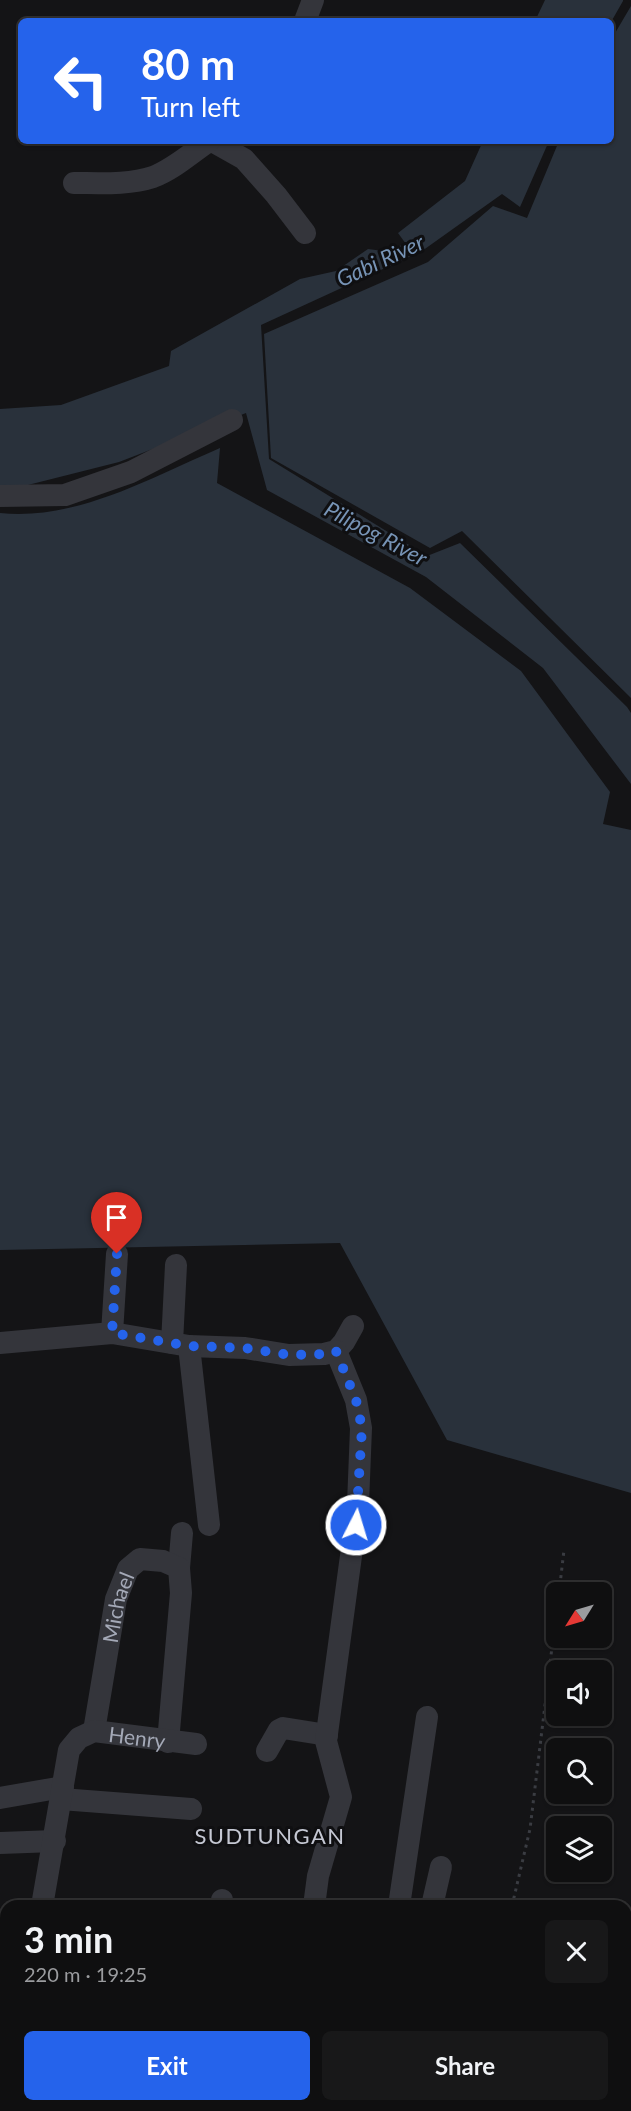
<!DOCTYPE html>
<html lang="en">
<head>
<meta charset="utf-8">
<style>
  body { margin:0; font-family:Lato,sans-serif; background:#181819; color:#f1f3f6; height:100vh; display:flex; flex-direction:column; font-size:22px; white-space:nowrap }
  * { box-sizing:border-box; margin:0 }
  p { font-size:20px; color:#9b9c9f }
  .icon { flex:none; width:33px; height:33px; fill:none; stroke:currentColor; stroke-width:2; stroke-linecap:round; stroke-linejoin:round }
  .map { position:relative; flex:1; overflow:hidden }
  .drawer { position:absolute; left:0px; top:1900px; width:632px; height:212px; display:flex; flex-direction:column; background:#0f0f10; border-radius:18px 18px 0 0; box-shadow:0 2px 4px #0004,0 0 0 2px #2f2f30 }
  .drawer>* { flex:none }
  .hud { position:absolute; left:18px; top:18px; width:596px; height:126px; border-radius:9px; box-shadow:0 2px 4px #0004,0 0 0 2px #2f2f30; background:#2563eb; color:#fff; overflow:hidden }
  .needle { width:39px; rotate:233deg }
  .fabs { position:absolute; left:546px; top:1582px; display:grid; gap:12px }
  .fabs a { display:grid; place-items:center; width:66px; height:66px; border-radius:9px; background:#0f0f10; box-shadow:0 2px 4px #0004,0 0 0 2px #2f2f30; font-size:30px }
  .pin { position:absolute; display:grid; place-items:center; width:51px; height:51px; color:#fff; margin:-62px -26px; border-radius:50% 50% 50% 0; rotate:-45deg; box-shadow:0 0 6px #0007 }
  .pin .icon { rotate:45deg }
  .me { position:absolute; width:66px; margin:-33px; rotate:5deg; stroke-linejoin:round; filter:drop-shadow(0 0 4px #0008) }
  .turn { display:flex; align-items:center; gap:21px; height:126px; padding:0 24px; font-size:27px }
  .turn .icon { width:78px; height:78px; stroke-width:2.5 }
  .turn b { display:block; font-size:42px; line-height:51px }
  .round { display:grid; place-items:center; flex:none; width:63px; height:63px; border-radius:9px; background:#181819 }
  .summary { display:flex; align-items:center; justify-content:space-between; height:102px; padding:0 24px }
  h1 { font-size:36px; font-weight:700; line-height:45px }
  .primary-button { display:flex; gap:12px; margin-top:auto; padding:12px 24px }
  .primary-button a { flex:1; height:69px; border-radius:9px; background:#2563eb; color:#fff; font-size:24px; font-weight:700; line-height:69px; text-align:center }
  .primary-button a+a { background:#181819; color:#f1f3f6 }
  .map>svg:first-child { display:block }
  .water { fill:#29313b }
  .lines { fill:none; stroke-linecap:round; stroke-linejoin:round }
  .path { stroke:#3a3c42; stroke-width:3; stroke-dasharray:3 4.5; stroke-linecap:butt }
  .minor { stroke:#34353b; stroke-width:22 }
  .route { stroke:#2563eb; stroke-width:10; stroke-dasharray:0 18 }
  .labels { text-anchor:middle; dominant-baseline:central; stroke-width:6; stroke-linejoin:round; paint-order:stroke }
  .street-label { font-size:21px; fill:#a4a9b7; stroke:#0f0f11 }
  .water-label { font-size:22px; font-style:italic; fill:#7794b6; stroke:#0f0f11 }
  .neighbourhood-label { font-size:22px; letter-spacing:1.5px; fill:#c5c8d3; stroke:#0f0f11 }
</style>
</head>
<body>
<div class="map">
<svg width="631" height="2111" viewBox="0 0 631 2111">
  <rect width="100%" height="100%" fill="#141416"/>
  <path class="water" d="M545,0H623V1L611,22L535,21Z
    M631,6V698L462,531L430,548L271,458L264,334L428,262L493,206L527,218L559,141H610L611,40Z
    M483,141H549L520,207L502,194L422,251L261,325L269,459L427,556L460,543L627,707L631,713V784L543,668L426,577L267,490L246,413L119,462L12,489L0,488V409L61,405L169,366L171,351L300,279L336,271L368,249L383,251L406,244L398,233L465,181Z
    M220,448L217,483L410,588L521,671L610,792L603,824L631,830V1493L447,1440L340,1243L0,1250V513C77,521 152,477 220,448Z"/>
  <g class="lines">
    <path class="path" d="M559,1593L564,1550
      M512,1906L530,1829L556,1614
      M381,2111L389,2106"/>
    <g class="minor">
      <path d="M305,21L313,0"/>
      <path d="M212,141L244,159L276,195L305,233"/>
      <path d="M74,183C99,183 129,185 153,177C174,169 191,153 209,141"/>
      <path d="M0,496L65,495L131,472L232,420"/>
      <path d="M112,1333L117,1254"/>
      <path d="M0,1343L112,1333L189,1346L245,1348L289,1355L324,1354L336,1351L344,1342L353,1326"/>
      <path d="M172,1343L176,1265"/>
      <path d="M189,1346L209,1525"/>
      <path d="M179,1568L182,1533"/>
      <path id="s1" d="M94,1731L116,1599L128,1569L140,1559L163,1561L179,1568L181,1593L168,1742"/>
      <path d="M267,1751L279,1730L283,1728L327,1735"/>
      <path d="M0,1798L63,1787"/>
      <path d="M61,1799L191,1809"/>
      <path d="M0,1843L55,1841"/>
      <path d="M222,1900L223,1906"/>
      <path id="s2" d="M42,1906L69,1750L79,1738L94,1731L196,1744"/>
      <path d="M314,1906L318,1876L341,1797L326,1741L358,1504L361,1428L356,1400L336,1351"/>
      <path d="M399,1906L427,1717"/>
      <path d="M432,1906L441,1867"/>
      <path d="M0,1982L6,1978"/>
      <path d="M0,2103H6"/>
      <path d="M85,2106V2111"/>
      <path d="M507,2106L512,2111"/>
      <path d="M197,2111L198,2106"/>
    </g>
  </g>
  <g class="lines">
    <path class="route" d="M117,1254L112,1333L189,1346L245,1348L289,1355L324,1354L336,1351L356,1400L362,1428L356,1525"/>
  </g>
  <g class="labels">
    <g class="street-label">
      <text stroke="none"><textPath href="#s1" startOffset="126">Michael</textPath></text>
      <text stroke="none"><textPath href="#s2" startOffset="234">Henry</textPath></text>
    </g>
    <g class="water-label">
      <text transform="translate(380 260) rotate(-25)">Gabi River</text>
      <text transform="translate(376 533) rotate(28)">Pilipog River</text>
    </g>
    <g class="neighbourhood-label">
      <text x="270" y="1835">SUDTUNGAN</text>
    </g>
  </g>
</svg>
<div class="fabs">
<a><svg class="needle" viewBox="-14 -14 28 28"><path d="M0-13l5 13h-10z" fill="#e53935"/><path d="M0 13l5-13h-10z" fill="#9b9c9f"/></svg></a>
<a><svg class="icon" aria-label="sound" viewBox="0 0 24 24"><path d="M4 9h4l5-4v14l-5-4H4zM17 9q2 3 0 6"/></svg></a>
<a><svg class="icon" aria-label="search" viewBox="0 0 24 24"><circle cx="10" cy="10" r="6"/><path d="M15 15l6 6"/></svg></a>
<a><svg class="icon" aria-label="layers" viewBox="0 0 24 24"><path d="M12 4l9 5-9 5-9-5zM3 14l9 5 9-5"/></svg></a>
</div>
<div class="pin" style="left:117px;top:1254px;background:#d93025"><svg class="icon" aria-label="arrive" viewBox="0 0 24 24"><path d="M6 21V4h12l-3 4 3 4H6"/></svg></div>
<svg class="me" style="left:356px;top:1525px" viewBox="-20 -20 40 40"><circle r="17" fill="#2563eb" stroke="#fff" stroke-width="3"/><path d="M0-11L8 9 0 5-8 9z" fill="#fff"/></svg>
<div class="hud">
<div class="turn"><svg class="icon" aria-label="left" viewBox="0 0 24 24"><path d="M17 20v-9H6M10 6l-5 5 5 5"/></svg><div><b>80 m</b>Turn left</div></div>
</div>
<section class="drawer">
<div class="summary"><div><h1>3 min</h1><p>220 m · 19:25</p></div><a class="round"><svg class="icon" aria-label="close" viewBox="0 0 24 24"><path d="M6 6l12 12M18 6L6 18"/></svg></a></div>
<div class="primary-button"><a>Exit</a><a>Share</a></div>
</section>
</div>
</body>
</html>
